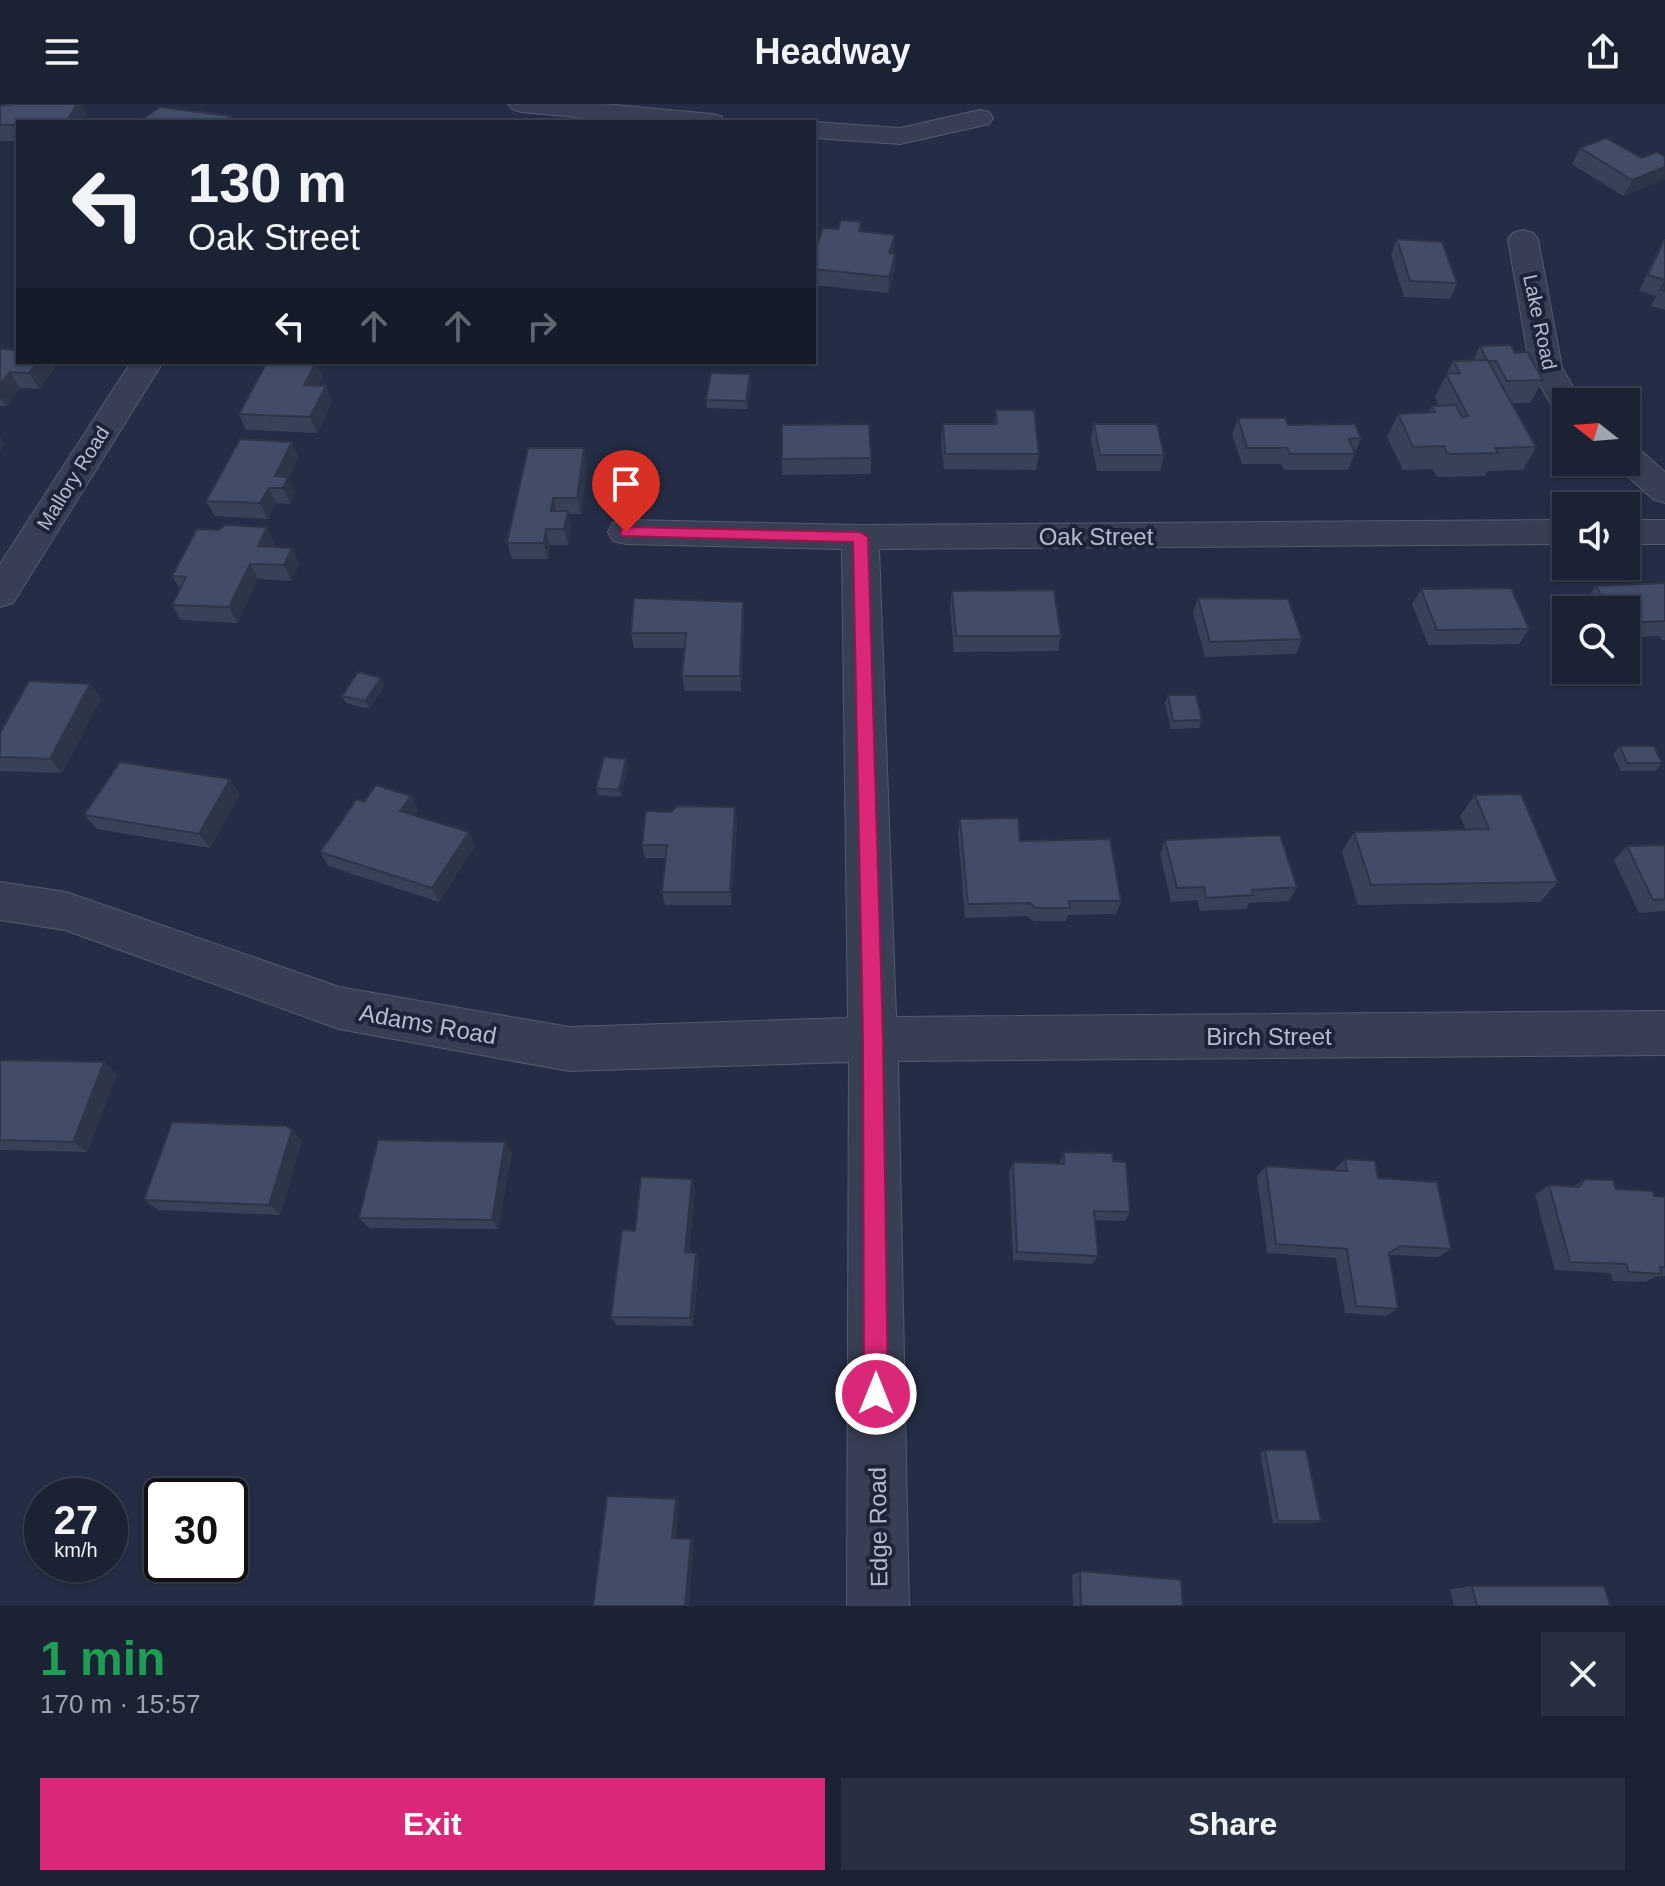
<!DOCTYPE html>
<html lang="en">
<head>
<meta charset="utf-8">
<style>
  body { margin:0; font-family:Helvetica,sans-serif; background:#282f40; color:#f1f3f6; height:100vh; display:flex; flex-direction:column; font-size:30px; white-space:nowrap }
  * { box-sizing:border-box; margin:0 }
  p { font-size:26px; color:#a0a4ac }
  .icon { flex:none; width:44px; height:44px; fill:none; stroke:currentColor; stroke-width:2; stroke-linecap:round; stroke-linejoin:round }
  .map { position:relative; height:1502px; overflow:hidden }
  .sheet { display:flex; flex-direction:column; background:#1b2234; flex:1 }
  .sheet>* { flex:none }
  .hud { position:absolute; left:16px; top:16px; width:800px; height:244px; border-radius:0px; box-shadow:0 2px 6px #0004,0 0 0 2px #393f4f; background:#1b2234; color:#f1f3f6; overflow:hidden }
  .needle { width:52px; rotate:287deg }
  .controls { position:absolute; left:1552px; top:284px; display:grid; gap:16px }
  .controls a { display:grid; place-items:center; width:88px; height:88px; border-radius:0px; background:#1b2234; box-shadow:0 2px 6px #0004,0 0 0 2px #393f4f; font-size:40px }
  .speed { position:absolute; left:24px; top:1374px; display:flex; gap:16px; font-size:40px; font-weight:700; text-align:center }
  .speed>* { display:grid; place-content:center; width:104px; height:104px; border-radius:50%; background:#1b2234; box-shadow:0 2px 6px #0004,0 0 0 2px #393f4f; line-height:1 }
  .speed small { font-size:20px; font-weight:400 }
  .speed .limit { border:4px solid #111; border-radius:12px; background:#fff; color:#111 }
  .pin { position:absolute; display:grid; place-items:center; width:68px; height:68px; color:#fff; margin:-82px -34px; border-radius:50% 50% 50% 0; rotate:-45deg; box-shadow:0 0 8px #0007 }
  .pin .icon { rotate:45deg }
  .me { position:absolute; width:88px; margin:-44px; rotate:0deg; stroke-linejoin:round; filter:drop-shadow(0 0 6px #0008) }
  .turn { display:flex; align-items:center; gap:28px; height:168px; padding:0 40px; font-size:36px }
  .turn .icon { width:104px; height:104px; stroke-width:2.5 }
  .turn b { display:block; font-size:56px; line-height:68px }
  .lanes { display:flex; align-items:center; height:76px; padding:0 40px; background:#0003; justify-content:center; gap:40px; direction:ltr }
  .lanes .off { opacity:.35 }
  .round { display:grid; place-items:center; flex:none; width:84px; height:84px; border-radius:0px; background:#282f40 }
  .head { display:flex; align-items:center; justify-content:space-between; height:136px; padding:0 40px }
  h1 { font-size:48px; font-weight:600; line-height:60px; color:#1e9e55 }
  .cta { display:flex; gap:16px; margin-top:auto; padding:16px 40px }
  .cta a { flex:1; height:92px; border-radius:0px; background:#db2777; color:#fff; font-size:32px; font-weight:600; line-height:92px; text-align:center }
  .cta a+a { background:#282f40; color:#f1f3f6 }
  header { display:flex; justify-content:space-between; align-items:center; height:104px; padding:0 40px; background:#1b2234; font-size:36px; font-weight:600 }
  .map>svg:first-child { display:block }
  .lines { fill:none; stroke-linecap:round; stroke-linejoin:round }
  .minor-casing { stroke:#545a6e; stroke-width:2 }
  .minor { fill:#383f54; fill-rule:evenodd }
  .wall { fill:#394159 }
  .shaded-wall { fill:#2e3548 }
  .building { fill:#424c67; stroke:#2e3548; stroke-width:2 }
  .route { fill:#db2777; stroke:#8e194d; stroke-width:2 }
  .labels { text-anchor:middle; dominant-baseline:central; stroke-width:8; stroke-linejoin:round; paint-order:stroke }
  .far-street-label { font-size:20px; fill:#b6bbce; stroke:#1d2439 }
  .street-label { font-size:24px; fill:#b6bbce; stroke:#1d2439 }
</style>
</head>
<body>
<header><svg class="icon" aria-label="menu" viewBox="0 0 24 24"><path d="M4 6h16M4 12h16M4 18h16"/></svg>Headway<svg class="icon" aria-label="share" viewBox="0 0 24 24"><path d="M12 15V3M7 8l5-5 5 5M5 13v7h14v-7"/></svg></header>
<div class="map">
<svg width="1665" height="1502" viewBox="0 0 1665 1502">
  <rect width="100%" height="100%" fill="#242d45"/>
  <g class="lines">
    <g class="minor-casing">
      <path id="minor" d="M508,0H604L712,10L721,12L725,18H629L521,8L512,5Z
        M980,6L989,8L993,14L989,20L900,40L814,34V18L900,24Z
        M1523,126L1533,129L1538,135L1562,264L1582,298H1566V308L1554,305L1530,264L1508,135L1513,129Z
        M131,258H163L13,499L0,503V460Z
        M1626,341L1638,344L1665,368V399L1653,395L1614,360L1626,358Z
        M626,416L860,421L1566,416V440L879,445L896,913L1665,907V951L898,957L909,1502H847L849,958L569,967L339,925L65,826L0,816V778L66,788L339,883L569,923L848,914L842,445L626,440L613,437L608,428L613,419Z
        M1626,416H1665V440H1626Z"/>
    </g>
    <use href="#minor" class="minor"/>
  </g>
  <path class="wall" d="M0,2L87,11L83,18H18V37H0Z
    M1580,44L1642,54L1665,53V75L1623,92L1572,60Z
    M861,118V128L894,147L895,166L888,189L814,181V150L838,125Z
    M1397,135L1457,179L1450,195L1404,193L1391,151Z
    M1664,136H1665V206L1651,202L1656,192L1639,187L1655,152Z
    M1480,242L1515,249L1543,276L1530,299H1512L1536,343L1523,366L1488,367L1485,372L1440,373L1436,372L1433,365L1403,366L1387,333L1398,310L1429,308L1432,302H1439L1435,293L1453,257L1473,256Z
    M0,245L55,263L39,285L20,284L6,302H0Z
    M323,273L318,282H326L332,298L317,329L246,326L239,310Z
    M751,279L747,305L707,304L706,296Z
    M996,306L1039,350L1036,366L944,365L941,336L943,320H994Z
    M1238,314L1288,321L1361,334L1348,366H1284L1281,360H1242L1232,330Z
    M1094,320L1164,351L1160,367H1097L1091,336Z
    M292,338L298,354L289,374L295,388L290,400L276,399L268,415L215,412L206,397Z
    M871,354V370L782,371V355Z
    M587,360L581,410H568L571,423L568,441H550L548,455H512L507,439Z
    M275,439L273,443L299,459L291,477L258,475L237,519L181,516L172,501L180,485L172,472Z
    M1665,479V536H1662L1659,532L1626,534V506H1590L1585,497L1596,482Z
    M1421,485L1529,525L1519,540L1428,541L1412,500Z
    M952,487L1061,532L1058,547L954,548L950,502Z
    M1198,494L1302,535L1296,550L1205,553L1193,509Z
    M743,498L744,513L741,587H685L682,572L685,544H634L631,529Z
    M90,580L101,595L62,669L0,667V653Z
    M385,582L369,605L346,599L342,592Z
    M1168,591L1202,616L1199,624L1171,625L1165,599Z
    M1620,642L1662,659L1655,667H1621L1613,650Z
    M628,662L621,693L598,691L596,684Z
    M240,690L210,744L97,725L84,711Z
    M1475,691L1558,778L1540,798L1358,801L1342,748L1354,728L1466,726L1460,712Z
    M411,692L418,706L414,711L469,728L475,742L439,798L328,762L320,748L364,698Z
    M960,715L1020,737L1121,797L1116,810L1068,811L1066,817H1033L1027,812L965,814L958,729Z
    M737,717L731,801H665L662,788L666,754H645L642,741Z
    M1165,736L1297,783L1289,797L1249,799L1246,805L1200,807L1197,796L1171,798L1160,750Z
    M1665,741V807L1639,809L1614,756L1627,742Z
    M0,956L117,970L87,1048L0,1046Z
    M302,1036L280,1111L158,1106L144,1096Z
    M512,1048L498,1125L369,1124L359,1114Z
    M1064,1048L1113,1057L1130,1108L1125,1117L1095,1116L1098,1152L1092,1160L1013,1156L1009,1068L1013,1058L1059,1060Z
    M1345,1055L1378,1074L1451,1145L1438,1153L1389,1151L1398,1205L1386,1212L1345,1209L1336,1154L1267,1149L1257,1072L1266,1062L1335,1067V1065Z
    M1585,1075L1616,1085L1654,1092L1665,1093V1172H1658L1645,1178L1613,1177L1610,1169L1555,1166L1535,1091L1549,1081L1574,1082Z
    M695,1085L689,1149H696L699,1157L693,1222L616,1221L611,1213L635,1127Z
    M1265,1346L1321,1417L1316,1419H1273L1260,1349Z
    M1080,1467L1183,1502H1073L1072,1471Z
    M1472,1482L1610,1502H1454L1450,1485Z"/>
  <path class="shaded-wall" d="M77,0H82L87,11L83,18H69L68,15Z
    M230,12L232,18H223Z
    M1665,63V75L1623,92L1632,76Z
    M895,131L894,147L888,165L889,149Z
    M895,150V166L888,189L889,173Z
    M38,258H52L55,263L39,285L29,269Z
    M316,258L323,273L311,297L304,281Z
    M10,268L20,284L6,302L0,293V280Z
    M750,270L751,279L747,305L746,297Z
    M326,282L332,298L317,329L310,313Z
    M0,333L5,340L0,347Z
    M292,338L298,354L289,374L295,388L290,400L283,384L275,372Z
    M584,344L587,360L581,410L577,394Z
    M269,384L276,399L268,415L260,399Z
    M553,394L557,410L551,407Z
    M568,407L571,423L568,441L564,425Z
    M267,423L275,439L266,458L258,442Z
    M546,425L550,441L548,455L544,439Z
    M292,444L299,459L291,477L284,461Z
    M250,460L258,475L237,519L229,503Z
    M743,498L744,513L741,587L740,572Z
    M381,574L385,582L369,605L365,597Z
    M90,580L101,595L62,669L50,655Z
    M626,655L628,662L621,693L619,686Z
    M230,675L240,690L210,744L199,730Z
    M411,692L418,706L407,721L400,707Z
    M735,703L737,717L731,801L730,788Z
    M469,728L475,742L439,798L432,784Z
    M104,958L117,970L87,1048L73,1038Z
    M292,1026L302,1036L280,1111L269,1101Z
    M505,1038L512,1048L498,1125L492,1116Z
    M692,1075L695,1085L688,1157L685,1148Z
    M696,1149L699,1157L693,1222L690,1214Z
    M676,1395L679,1399L676,1437L672,1434Z
    M691,1435L694,1438L689,1502H685Z"/>
  <path class="building" d="M15,0H77L68,15H59L57,18H18V21H0V2Z
    M160,3L230,12L223,18H138Z
    M1606,34L1642,54L1657,48L1665,53V63L1632,76L1580,44Z
    M841,116L861,118L859,127L895,131L889,149L895,150L889,173L814,165V150L823,124L838,125Z
    M1397,135L1442,138L1457,179L1410,177Z
    M1664,136H1665V176L1648,171Z
    M1665,177V187L1661,186Z
    M1511,241L1515,249L1527,248L1543,276L1507,277L1496,257H1488L1536,343L1495,344L1498,349L1452,350L1447,349L1444,342L1413,343L1398,310L1435,308L1432,302L1456,301L1462,313L1468,312L1446,270L1460,269L1453,257L1487,256L1480,242Z
    M0,245L18,246V258H38L29,269L10,268L0,280Z
    M267,258H316L304,281L326,282L310,313L239,310Z
    M711,269L750,270L746,297L706,296Z
    M996,306H1034L1039,350H945L943,320H997Z
    M1238,314H1285L1288,321L1355,320L1361,334L1349,335L1355,350H1290L1287,344H1247Z
    M869,320L871,354L782,355V321Z
    M1094,320H1157L1164,351H1100Z
    M240,335L292,338L275,372L288,373L283,384H269L260,399L206,397Z
    M528,344H584L577,394H553L551,407H568L564,425H546L544,439H507Z
    M225,421L267,423L258,442L292,444L284,461L250,460L229,503L172,501L186,473L172,472L197,425L219,426Z
    M1665,479V517L1626,519V506H1610L1596,482Z
    M1511,484L1529,525L1437,526L1421,485Z
    M1054,486L1061,532H956L952,487Z
    M634,494L743,498L740,572H682L686,529H631Z
    M1198,494L1288,495L1302,535L1210,538Z
    M358,568L381,574L365,597L342,592Z
    M29,577L90,580L50,655L0,653V629Z
    M1168,591H1196L1202,616L1173,617Z
    M1620,642H1654L1662,659H1627Z
    M604,653L626,655L619,686L596,684Z
    M120,658L230,675L199,730L84,711Z
    M376,681L411,692L400,707L469,728L432,784L320,748L357,695L364,698Z
    M1521,690L1558,778L1371,781L1354,728L1489,725L1475,691Z
    M677,702L735,703L730,788H662L667,741H642L646,707L671,708Z
    M1018,714L1020,737L1110,735L1121,797H1069L1070,804H1036L1030,799L968,800L960,715Z
    M1280,731L1297,783L1252,786L1253,791L1206,794L1204,783L1177,784L1165,736Z
    M1665,741V795L1653,796L1627,742Z
    M0,956L104,958L73,1038L0,1036Z
    M172,1018L286,1022L292,1026L269,1101L144,1096Z
    M378,1036L505,1038L492,1116L359,1114Z
    M1064,1048L1112,1049L1113,1057L1126,1058L1130,1108L1094,1107L1098,1152L1017,1148L1013,1058L1064,1060Z
    M1345,1055L1375,1057L1378,1074L1437,1078L1451,1145L1401,1142L1389,1149L1398,1205L1356,1202L1347,1145L1276,1140L1266,1062L1347,1067Z
    M641,1073L692,1075L685,1148L696,1149L690,1214L611,1213L622,1126L635,1127Z
    M1585,1075L1613,1076L1616,1085L1653,1087L1654,1092L1665,1093V1163H1660L1662,1170L1629,1168L1626,1160L1570,1158L1549,1081L1579,1083Z
    M1265,1346H1306L1321,1417H1278Z
    M607,1392L676,1395L672,1434L691,1435L685,1502H593Z
    M1080,1467L1181,1476L1183,1502H1081Z
    M1472,1482H1604L1610,1502H1477Z"/>
  <path class="route" d="M626,423L860,428L868,433L883,935L888,1290L884,1298L876,1301L868,1298L864,1290L863,935L853,438L621,432V425Z"/>
  <g class="labels">
    <g class="far-street-label">
      <text transform="translate(1540 218) rotate(78)">Lake Road</text>
      <text transform="translate(73 374) rotate(-58)">Mallory Road</text>
    </g>
    <g class="street-label">
      <text x="1096" y="432">Oak Street</text>
      <text transform="translate(428 920) rotate(10)">Adams Road</text>
      <text x="1269" y="932">Birch Street</text>
      <text transform="translate(878 1423) rotate(-91)">Edge Road</text>
    </g>
  </g>
</svg>
<div class="controls">
<a><svg class="needle" viewBox="-14 -14 28 28"><path d="M0-13l5 13h-10z" fill="#e53935"/><path d="M0 13l5-13h-10z" fill="#a0a4ac"/></svg></a>
<a><svg class="icon" aria-label="sound" viewBox="0 0 24 24"><path d="M4 9h4l5-4v14l-5-4H4zM17 9q2 3 0 6"/></svg></a>
<a><svg class="icon" aria-label="search" viewBox="0 0 24 24"><circle cx="10" cy="10" r="6"/><path d="M15 15l6 6"/></svg></a>
</div>
<div class="speed"><div>27<small>km/h</small></div><div class="limit">30</div></div>
<div class="pin" style="left:626px;top:428px;background:#d93025"><svg class="icon" aria-label="arrive" viewBox="0 0 24 24"><path d="M6 21V4h12l-3 4 3 4H6"/></svg></div>
<svg class="me" style="left:876px;top:1290px" viewBox="-20 -20 40 40"><circle r="17" fill="#db2777" stroke="#fff" stroke-width="3"/><path d="M0-11L8 9 0 5-8 9z" fill="#fff"/></svg>
<div class="hud">
<div class="turn"><svg class="icon" aria-label="left" viewBox="0 0 24 24"><path d="M17 20v-9H6M10 6l-5 5 5 5"/></svg><div><b>130 m</b>Oak Street</div></div>
<div class="lanes"><svg class="icon" aria-label="left" viewBox="0 0 24 24"><path d="M17 20v-9H6M10 6l-5 5 5 5"/></svg><svg class="icon off" aria-label="ahead" viewBox="0 0 24 24"><path d="M12 20V5M6 11l6-6 6 6"/></svg><svg class="icon off" aria-label="ahead" viewBox="0 0 24 24"><path d="M12 20V5M6 11l6-6 6 6"/></svg><svg class="icon off" aria-label="right" viewBox="0 0 24 24"><path d="M7 20v-9h11M14 6l5 5-5 5"/></svg></div>
</div>
</div>
<section class="sheet">
<div class="head"><div><h1>1 min</h1><p>170 m · 15:57</p></div><a class="round"><svg class="icon" aria-label="close" viewBox="0 0 24 24"><path d="M6 6l12 12M18 6L6 18"/></svg></a></div>
<div class="cta"><a>Exit</a><a>Share</a></div>
</section>
</body>
</html>
